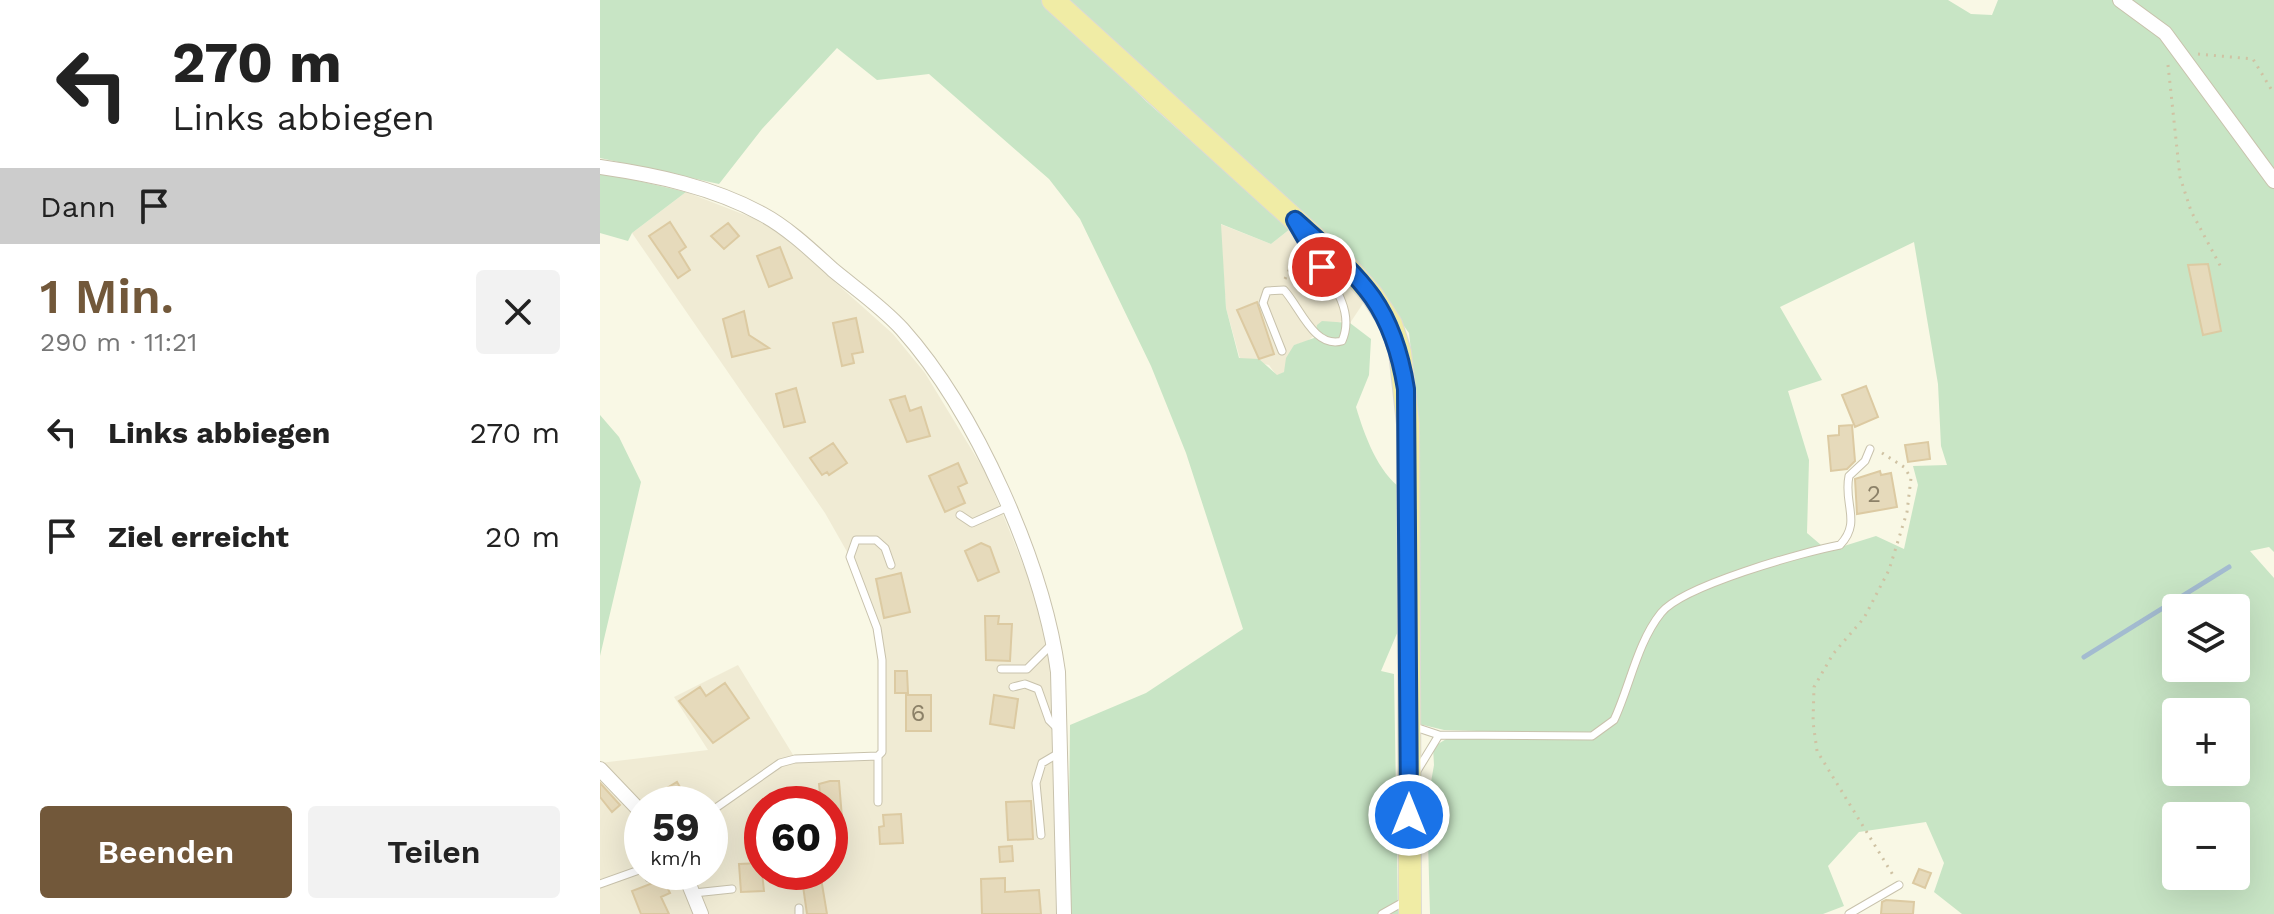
<!DOCTYPE html>
<html lang="de">
<head>
<meta charset="utf-8">
<style>
  body { margin:0; font-family:"Work Sans",sans-serif; background:#f2f2f2; color:#222; height:100vh; display:flex; flex-direction:column; font-size:30px; white-space:nowrap }
  * { box-sizing:border-box; margin:0 }
  p { font-size:26px; color:#767676 }
  .icon { flex:none; width:44px; height:44px; fill:none; stroke:currentColor; stroke-width:2; stroke-linecap:round; stroke-linejoin:round }
  .map { position:relative; flex:1; overflow:hidden }
  .panel { display:flex; flex-direction:column; background:#fff; width:600px }
  .panel>* { flex:none }
  .top-card { background:#fff; color:#222; overflow:hidden }
  .controls { position:absolute; left:1562px; top:594px; display:grid; gap:16px }
  .controls a { display:grid; place-items:center; width:88px; height:88px; border-radius:8px; background:#fff; box-shadow:0 8px 32px #0002; font-size:40px }
  .speed { position:absolute; left:24px; top:786px; display:flex; gap:16px; font-size:40px; font-weight:700; text-align:center }
  .speed>* { display:grid; place-content:center; width:104px; height:104px; border-radius:50%; background:#fff; box-shadow:0 8px 32px #0002; line-height:1 }
  .speed small { font-size:20px; font-weight:400 }
  .speed .limit { border:12px solid #d22; background:#fff; color:#111 }
  .pin { position:absolute; display:grid; place-items:center; width:68px; height:68px; color:#fff; margin:-34px; border:4px solid #fff; border-radius:50%; box-shadow:0 2px 8px #0007 }
  .me { position:absolute; width:88px; margin:-44px; rotate:0deg; stroke-linejoin:round; filter:drop-shadow(0 0 6px #0008) }
  .turn { display:flex; align-items:center; gap:28px; height:168px; padding:0 40px; font-size:36px }
  .turn .icon { width:104px; height:104px; stroke-width:2.5 }
  .turn b { display:block; font-size:56px; line-height:68px }
  .then { display:flex; align-items:center; height:76px; padding:0 40px; background:#0003; gap:16px; font-size:30px }
  .round { display:grid; place-items:center; flex:none; width:84px; height:84px; border-radius:8px; background:#f2f2f2 }
  .headline { display:flex; align-items:center; justify-content:space-between; height:136px; padding:0 40px }
  h1 { font-size:48px; font-weight:600; line-height:60px; color:#72583a }
  .action { display:flex; gap:16px; margin-top:auto; padding:16px 40px }
  .action a { flex:1; height:92px; border-radius:8px; background:#72583a; color:#fff; font-size:32px; font-weight:600; line-height:92px; text-align:center }
  .action a+a { background:#f2f2f2; color:#222 }
  ul { padding:0; list-style:none }
  li { display:flex; align-items:center; gap:24px; height:104px; padding:0 40px }
  li div { flex:1 }
  li b { display:block; font-size:30px }
  li em { font-style:normal }
  main { display:flex; flex:1; min-height:0 }
  .map>svg:first-child { display:block }
  .residential { fill:#f0ebd4; fill-rule:evenodd }
  .green { fill:#c8e5c5; fill-rule:evenodd }
  .lines { fill:none; stroke-linecap:round; stroke-linejoin:round }
  .stream { stroke:#a3bbd0; stroke-width:5 }
  .building { fill:#e6dabb; stroke:#dccaa2; stroke-width:2 }
  .service-casing { stroke:#c8c2ac; stroke-width:9 }
  .minor-casing { stroke:#c8c2ac; stroke-width:16 }
  .primary-casing { stroke:#dcdad4; stroke-width:24 }
  .path { stroke:#cfc2a3; stroke-width:3; stroke-dasharray:2 6; stroke-linecap:butt }
  .service { stroke:#fff; stroke-width:7 }
  .minor { stroke:#fff; stroke-width:14 }
  .primary { stroke:#f0eca5; stroke-width:22 }
  .route-casing { stroke:#114b97; stroke-width:20 }
  .route { stroke:#1a73e8; stroke-width:14 }
  .labels { text-anchor:middle; dominant-baseline:central; stroke-width:8; stroke-linejoin:round; paint-order:stroke }
  .number-label { font-size:24px; fill:#8c8168 }
</style>
</head>
<body>
<main>
<section class="panel">
<div class="top-card">
<div class="turn"><svg class="icon" aria-label="left" viewBox="0 0 24 24"><path d="M17 20v-9H6M10 6l-5 5 5 5"/></svg><div><b>270 m</b>Links abbiegen</div></div>
<div class="then">Dann<svg class="icon" aria-label="arrive" viewBox="0 0 24 24"><path d="M6 21V4h12l-3 4 3 4H6"/></svg></div>
</div>
<div class="headline"><div><h1>1 Min.</h1><p>290 m · 11:21</p></div><a class="round"><svg class="icon" aria-label="close" viewBox="0 0 24 24"><path d="M6 6l12 12M18 6L6 18"/></svg></a></div>
<ul>
<li><svg class="icon" aria-label="left" viewBox="0 0 24 24"><path d="M17 20v-9H6M10 6l-5 5 5 5"/></svg><div><b>Links abbiegen</b></div><em>270 m</em></li>
<li><svg class="icon" aria-label="arrive" viewBox="0 0 24 24"><path d="M6 21V4h12l-3 4 3 4H6"/></svg><div><b>Ziel erreicht</b></div><em>20 m</em></li>
</ul>
<div class="action"><a>Beenden</a><a>Teilen</a></div>
</section>
<div class="map">
<svg width="1674" height="914" viewBox="0 0 1674 914">
  <rect width="100%" height="100%" fill="#f9f8e5"/>
  <path class="residential" d="M86,192L158,220L188,240L293,334L325,373L387,475L428,577L447,638L451,672L456,914H0V763L108,750L74,697L138,665L195,758L282,752V660L277,628L250,557L225,513L32,233ZM42,804H110V872H42ZM162,804H230V872H162Z
    M620,224L671,244L690,229L739,272L764,302L750,323L744,320L717,332L708,341L694,345L684,372L677,376L669,365L640,359L626,308Z"/>
  <path class="green" d="M0,0H441L547,102L690,229L671,244L621,224L626,308L639,358L659,359L677,375L684,372L686,358L694,345L714,338L717,325L722,321L750,323L771,339L769,375L756,407C764,434 778,473 802,489L798,631L781,671L794,674L798,914H468L470,725L546,693L643,629L586,453L551,366L480,219L449,179L329,74L277,80L237,48L162,129L119,184L0,158Z
    M467,0H1348L1371,14L1392,15L1398,0H1674V552L1669,547L1650,551L1674,578V914H1362L1334,892L1344,863L1326,822L1259,832L1228,866L1244,906L1223,914H830L827,805L834,765L833,747L848,738L907,740L910,732L844,730L819,724L816,394L809,333L760,265ZM1314,242L1338,384L1341,446L1347,465L1313,466L1318,485L1304,549L1276,536L1228,551L1207,533L1209,460L1188,391L1222,380L1180,307ZM1576,608H1636V668H1576ZM1576,712H1636V772H1576ZM1576,816H1636V876H1576Z
    M0,172L86,192L32,233L28,241L0,233Z
    M0,415L19,437L41,482L0,656Z"/>
  <g class="lines">
    <path class="stream" d="M1484,657L1629,567"/>
  </g>
  <path class="building" d="M70,222L86,247L79,252L90,270L78,278L49,236Z
    M128,223L139,236L124,249L111,236Z
    M180,247L192,278L169,287L157,256Z
    M1608,264L1621,331L1603,335L1588,265Z
    M657,302L674,354L659,359L637,310Z
    M144,311L149,335L169,348L132,357L123,319Z
    M256,318L263,352L252,354L254,363L242,366L233,323Z
    M1266,386L1278,417L1255,427L1242,395Z
    M196,388L205,422L184,427L176,394Z
    M305,396L310,411L321,407L330,436L307,442L290,400Z
    M1252,425L1255,461L1247,469L1231,471L1228,436L1239,435V426Z
    M1328,442L1330,459L1308,462L1305,445Z
    M233,443L247,463L229,475L227,472L222,475L210,458Z
    M358,463L367,483L358,487L365,503L345,512L329,476Z
    M1280,471L1281,475L1291,473L1297,507L1257,514L1255,479Z
    M381,543L390,547L399,572L378,581L365,551Z
    M301,573L310,612L284,618L276,579Z
    M385,616H399L398,624H412L410,661L386,660Z
    M295,671H307L308,693H295Z
    M125,683L149,718L113,743L79,701L100,687L106,696Z
    M306,695H331V731H306Z
    M394,695L418,699L414,728L390,724Z
    M230,781H239L242,818L230,838V804H221L219,784Z
    M77,782L90,804H63L57,794Z
    M0,783L20,805L12,812L0,797Z
    M431,801L433,839L408,840L406,802Z
    M301,814L303,843L280,844L279,827L284,826L283,815Z
    M412,846L413,861L400,862L399,847Z
    M161,863L164,891L141,892L139,864Z
    M1319,869L1331,873L1325,888L1313,883Z
    M201,872H220L227,914H207Z
    M405,878V892L439,890L441,914H382L381,879Z
    M63,879L70,893L61,897L69,914H41L32,891Z
    M1286,900L1314,902L1313,914H1281L1282,902Z"/>
  <g class="lines">
    <g class="service-casing">
      <path id="service" d="M682,351L663,303L667,291L684,290C700,307 714,349 742,341C759,303 717,267 702,237
        M360,515L372,523L408,507
        M401,669H427L453,643
        M413,687L425,684L438,689L449,720L458,729
        M815,727L839,735
        M278,756V802
        M817,771L839,735L992,736L1014,720C1030,686 1037,643 1061,613C1082,586 1203,552 1240,545C1262,522 1243,504 1249,476L1265,461L1270,449
        M110,812L180,763L195,759L278,756L282,752V660L277,628L250,557L256,540H276L285,548L291,565
        M441,835L436,783L442,763L459,753
        M110,843L114,842
        M47,872L49,878
        M0,884L42,869
        M94,893L132,889
        M199,914V908
        M782,914L807,900
        M1249,914L1299,885"/>
    </g>
    <g class="minor-casing">
      <path id="minor" d="M1520,0L1565,33L1674,181
        M0,167C55,175 113,187 162,214C188,228 211,250 233,270C256,289 282,307 302,329C376,412 443,563 458,672L464,914
        M0,769L42,813
        M84,872L101,914"/>
    </g>
    <g class="primary-casing">
      <path id="primary" d="M453,0L749,269L772,295L791,324L800,352L808,424L810,914"/>
    </g>
    <path class="path" d="M1598,54L1653,59L1674,94
      M1568,65L1580,177L1591,211L1622,269
      M685,279L691,266
      M1282,453L1304,467L1311,478L1307,512L1289,570L1264,618L1233,654L1214,687L1213,722L1217,751L1293,875"/>
    <use href="#service" class="service"/>
    <use href="#minor" class="minor"/>
    <use href="#primary" class="primary"/>
  </g>
  <g class="lines">
    <g class="route-casing">
      <path id="route" d="M722,267L695,220C759,277 792,301 806,389L809,815"/>
    </g>
    <use href="#route" class="route"/>
  </g>
  <g class="labels">
    <g class="number-label">
      <text x="1274" y="494">2</text>
      <text x="318" y="713">6</text>
    </g>
  </g>
</svg>
<div class="controls">
<a><svg class="icon" aria-label="layers" viewBox="0 0 24 24"><path d="M12 4l9 5-9 5-9-5zM3 14l9 5 9-5"/></svg></a>
<a>+</a>
<a>−</a>
</div>
<div class="speed"><div>59<small>km/h</small></div><div class="limit">60</div></div>
<div class="pin" style="left:722px;top:267px;background:#d93025"><svg class="icon" aria-label="arrive" viewBox="0 0 24 24"><path d="M6 21V4h12l-3 4 3 4H6"/></svg></div>
<svg class="me" style="left:809px;top:815px" viewBox="-20 -20 40 40"><circle r="17" fill="#1a73e8" stroke="#fff" stroke-width="3"/><path d="M0-11L8 9 0 5-8 9z" fill="#fff"/></svg>
</div>
</main>
</body>
</html>
